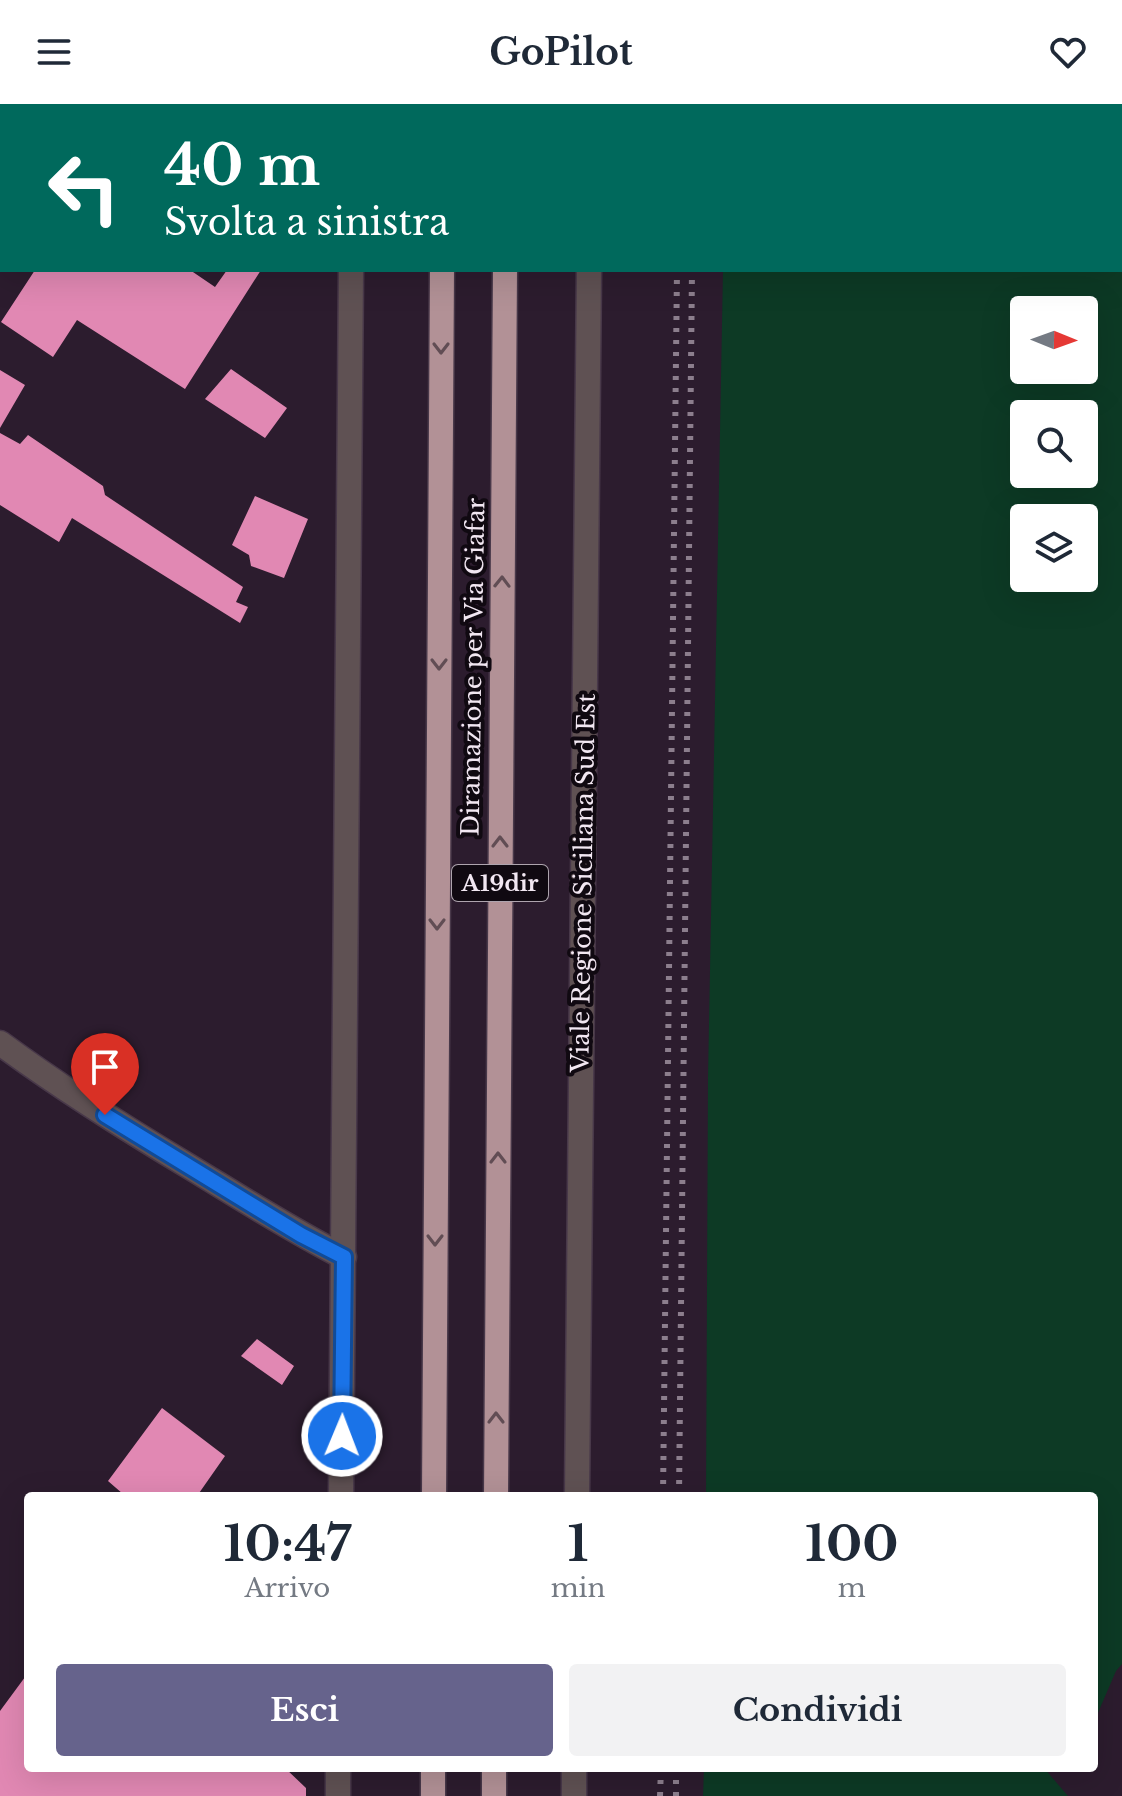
<!DOCTYPE html>
<html lang="it">
<head>
<meta charset="utf-8">
<style>
  body { margin:0; font-family:"Libre Baskerville",serif; background:#f2f2f3; color:#1f2937; height:100vh; display:flex; flex-direction:column; font-size:30px; white-space:nowrap }
  * { box-sizing:border-box; margin:0 }
  p { font-size:26px; color:#747a83 }
  .icon { flex:none; width:44px; height:44px; fill:none; stroke:currentColor; stroke-width:2; stroke-linecap:round; stroke-linejoin:round }
  .map { position:relative; flex:1; overflow:hidden }
  .drawer { position:absolute; left:24px; top:1388px; width:1074px; height:280px; display:flex; flex-direction:column; background:#fff; border-radius:8px; box-shadow:0 8px 32px #0002 }
  .drawer>* { flex:none }
  .top-card { position:absolute; left:0px; top:0px; width:1122px; height:168px; box-shadow:0 8px 32px #0002; background:#00695c; color:#fff; overflow:hidden }
  .needle { width:52px; rotate:91deg }
  .tools { position:absolute; left:1010px; top:192px; display:grid; gap:16px }
  .tools a { display:grid; place-items:center; width:88px; height:88px; border-radius:8px; background:#fff; box-shadow:0 8px 32px #0002; font-size:40px }
  .pin { position:absolute; display:grid; place-items:center; width:68px; height:68px; color:#fff; margin:-82px -34px; border-radius:50% 50% 50% 0; rotate:-45deg; box-shadow:0 0 8px #0007 }
  .pin .icon { rotate:45deg }
  .me { position:absolute; width:88px; margin:-44px; rotate:1deg; stroke-linejoin:round; filter:drop-shadow(0 0 6px #0008) }
  .turn { display:flex; align-items:center; gap:28px; height:168px; padding:0 32px; font-size:36px }
  .turn .icon { width:104px; height:104px; stroke-width:2.5 }
  .turn b { display:block; font-size:56px; line-height:68px }
  .eta { display:flex; justify-content:space-evenly; align-items:center; height:136px; text-align:center }
  .eta b { font-size:48px; font-weight:700; line-height:56px }
  .action { display:flex; gap:16px; margin-top:auto; padding:16px 32px }
  .action a { flex:1; height:92px; border-radius:8px; background:#66638c; color:#fff; font-size:32px; font-weight:700; line-height:92px; text-align:center }
  .action a+a { background:#f2f2f3; color:#1f2937 }
  header { display:flex; justify-content:space-between; align-items:center; height:104px; padding:0 32px; background:#fff; font-size:36px; font-weight:700 }
  .map>svg:first-child { display:block }
  .green { fill:#0d3a25; fill-rule:evenodd }
  .building { fill:#e188b3 }
  .lines { fill:none; stroke-linecap:round; stroke-linejoin:round }
  .minor-casing { stroke:#483849; stroke-width:27 }
  .tertiary-casing { stroke:#483849; stroke-width:27 }
  .motorway-casing { stroke:#483849; stroke-width:27 }
  .minor { stroke:#5f5153; stroke-width:24 }
  .tertiary { stroke:#5f5153; stroke-width:24 }
  .motorway { stroke:#b29196; stroke-width:24 }
  .rail { stroke:#8c7e8d; stroke-width:6; stroke-dasharray:4 8; stroke-linecap:butt }
  .oneway { stroke:#614d54 }
  .route-casing { stroke:#114b97; stroke-width:20 }
  .route { stroke:#1a73e8; stroke-width:14 }
  .labels { text-anchor:middle; dominant-baseline:central; stroke-width:8; stroke-linejoin:round; paint-order:stroke }
  .shield { fill:#100911; stroke:#aea4ae; stroke-width:2 }
  .shield-label { font-size:22px; font-weight:bold; fill:#f2e7f2 }
  .street-label { font-size:24px; fill:#f2e7f2; stroke:#100911 }
</style>
</head>
<body>
<header><svg class="icon" aria-label="menu" viewBox="0 0 24 24"><path d="M4 6h16M4 12h16M4 18h16"/></svg>GoPilot<svg class="icon" aria-label="heart" viewBox="0 0 24 24"><path d="M12 20l-8-8c-3-5 5-10 8-4 3-6 11-1 8 4z"/></svg></header>
<div class="map">
<svg width="1122" height="1692" viewBox="0 0 1122 1692">
  <rect width="100%" height="100%" fill="#2c1c2e"/>
  <path class="green" d="M735,0H1037L1040,2H735Z
    M1120,51L1122,53V1560L1116,1567L1094,1618V1392H706L708,974L723,166H1120ZM1024,206H1084V266H1024ZM1024,310H1084V370H1024ZM1024,414H1084V474H1024Z
    M704,1664H1044L1068,1692H703Z"/>
  <path class="building" d="M35,166H190L215,183L227,166H261L185,285L77,216L53,253L1,218Z
    M231,265L287,304L265,334L205,295Z
    M0,266L25,281L0,324Z
    M0,329L20,340L28,331L103,382L105,391L243,483L236,498L248,503L240,519L72,414L59,438L0,401Z
    M255,392L308,415L284,474L251,462L249,451L232,441Z
    M257,1235L294,1262L282,1281L241,1252Z
    M162,1304L225,1352L197,1392H121L123,1390L108,1377Z
    M28,1569V1664H242L248,1668L252,1664H285L306,1684V1692H0V1607Z"/>
  <g class="lines">
    <g class="minor-casing">
      <path id="minor" d="M56,2L58,0
        M0,67L2,65
        M0,939C61,984 125,1024 190,1063C241,1094 291,1126 344,1153"/>
    </g>
    <g class="tertiary-casing">
      <path id="tertiary" d="M352,2V0
        M590,2V0
        M341,1392L351,166
        M577,1392L589,166
        M338,1692V1664
        M574,1692V1664"/>
    </g>
    <g class="motorway-casing">
      <path id="motorway" d="M443,2V0
        M507,2V0
        M434,1392L442,166
        M496,1392L505,166
        M433,1692V1664
        M494,1692V1664"/>
    </g>
    <use href="#minor" class="minor"/>
    <use href="#tertiary" class="tertiary"/>
    <use href="#motorway" class="motorway"/>
    <path class="rail" d="M678,2V0
      M694,2V0
      M663,1392L677,166
      M679,1392L692,166
      M660,1692L661,1664
      M676,1692V1664"/>
  </g>
  <defs><path id="oneway-chevron" d="M-2-3.5L2.5 0L-2 3.5" fill="none" stroke-width="1.6" stroke-linecap="round" stroke-linejoin="round" transform="scale(2)"/></defs>
  <g class="oneway">
    <use href="#oneway-chevron" transform="translate(441 244) rotate(90)"/>
    <use href="#oneway-chevron" transform="translate(502 478) rotate(-89)"/>
    <use href="#oneway-chevron" transform="translate(439 560) rotate(90)"/>
    <use href="#oneway-chevron" transform="translate(500 738) rotate(-90)"/>
    <use href="#oneway-chevron" transform="translate(437 820) rotate(90)"/>
    <use href="#oneway-chevron" transform="translate(498 1054) rotate(-90)"/>
    <use href="#oneway-chevron" transform="translate(435 1136) rotate(90)"/>
    <use href="#oneway-chevron" transform="translate(496 1314) rotate(-90)"/>
  </g>
  <g class="lines">
    <g class="route-casing">
      <path id="route" d="M105,1011L301,1131L344,1153L342,1332"/>
    </g>
    <use href="#route" class="route"/>
  </g>
  <g class="labels">
    <rect class="shield" x="452" y="761" width="96" height="36" rx="6"/>
    <g class="shield-label">
      <text x="500" y="779">A19dir</text>
    </g>
    <g class="street-label">
      <text transform="translate(473 563) rotate(-89)">Diramazione per Via Giafar</text>
      <text transform="translate(583 779) rotate(-89)">Viale Regione Siciliana Sud Est</text>
    </g>
  </g>
</svg>
<div class="tools">
<a><svg class="needle" viewBox="-14 -14 28 28"><path d="M0-13l5 13h-10z" fill="#e53935"/><path d="M0 13l5-13h-10z" fill="#747a83"/></svg></a>
<a><svg class="icon" aria-label="search" viewBox="0 0 24 24"><circle cx="10" cy="10" r="6"/><path d="M15 15l6 6"/></svg></a>
<a><svg class="icon" aria-label="layers" viewBox="0 0 24 24"><path d="M12 4l9 5-9 5-9-5zM3 14l9 5 9-5"/></svg></a>
</div>
<div class="pin" style="left:105px;top:1011px;background:#d93025"><svg class="icon" aria-label="arrive" viewBox="0 0 24 24"><path d="M6 21V4h12l-3 4 3 4H6"/></svg></div>
<svg class="me" style="left:342px;top:1332px" viewBox="-20 -20 40 40"><circle r="17" fill="#1a73e8" stroke="#fff" stroke-width="3"/><path d="M0-11L8 9 0 5-8 9z" fill="#fff"/></svg>
<div class="top-card">
<div class="turn"><svg class="icon" aria-label="left" viewBox="0 0 24 24"><path d="M17 20v-9H6M10 6l-5 5 5 5"/></svg><div><b>40 m</b>Svolta a sinistra</div></div>
</div>
<section class="drawer">
<div class="eta">
<div><b>10:47</b><p>Arrivo</p></div>
<div><b>1</b><p>min</p></div>
<div><b>100</b><p>m</p></div>
</div>
<div class="action"><a>Esci</a><a>Condividi</a></div>
</section>
</div>
</body>
</html>
